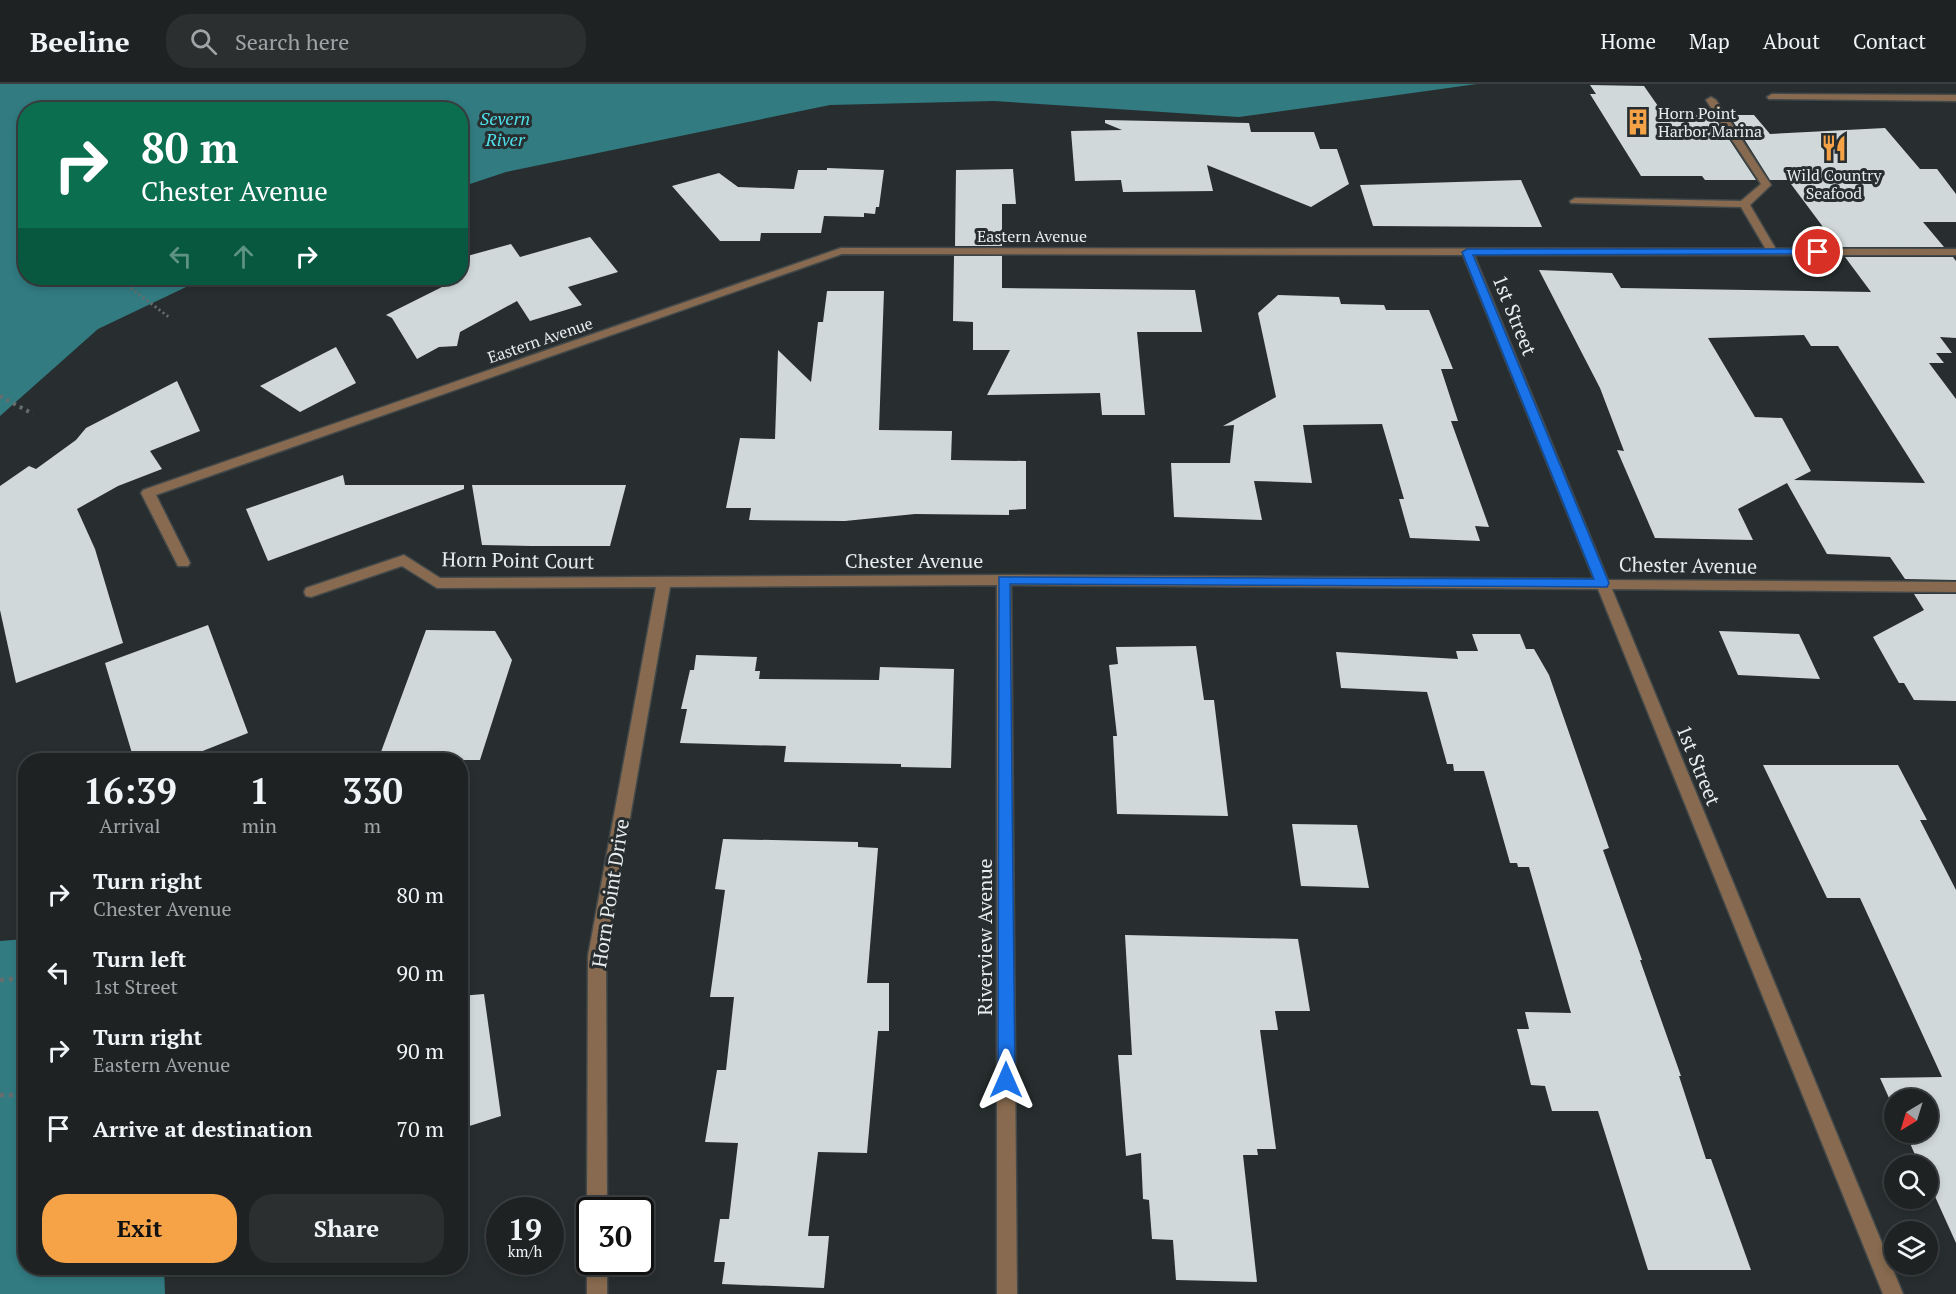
<!DOCTYPE html>
<html lang="en">
<head>
<meta charset="utf-8">
<style>
  body { margin:0; font-family:"PT Serif",serif; background:#2b2f30; color:#f1f3f6; height:100vh; display:flex; flex-direction:column; font-size:22px; white-space:nowrap }
  * { box-sizing:border-box; margin:0 }
  p { font-size:20px; color:#a1a4a6 }
  .icon { flex:none; width:33px; height:33px; fill:none; stroke:currentColor; stroke-width:2; stroke-linecap:round; stroke-linejoin:round }
  .map { position:relative; flex:1; overflow:hidden }
  .sheet { position:absolute; left:18px; top:669px; width:450px; height:522px; display:flex; flex-direction:column; background:#1e2223; border-radius:24px; box-shadow:0 3px 9px #0003,0 0 0 2px #3c3f41 }
  .sheet>* { flex:none }
  .top-card { position:absolute; left:18px; top:18px; width:450px; height:183px; border-radius:24px; box-shadow:0 3px 9px #0003,0 0 0 2px #3c3f41; background:#0b6e4f; color:#fff; overflow:hidden }
  .needle { width:39px; rotate:218deg }
  .buttons { position:absolute; left:1884px; top:1005px; display:grid; gap:12px }
  .buttons a { display:grid; place-items:center; width:54px; height:54px; border-radius:50%; background:#1e2223; box-shadow:0 3px 9px #0003,0 0 0 2px #3c3f41; font-size:30px }
  .speed { position:absolute; left:486px; top:1113px; display:flex; gap:12px; font-size:30px; font-weight:700; text-align:center }
  .speed>* { display:grid; place-content:center; width:78px; height:78px; border-radius:50%; background:#1e2223; box-shadow:0 3px 9px #0003,0 0 0 2px #3c3f41; line-height:1 }
  .speed small { font-size:15px; font-weight:400 }
  .speed .limit { border:3px solid #111; border-radius:9px; background:#fff; color:#111 }
  .pin { position:absolute; display:grid; place-items:center; width:51px; height:51px; color:#fff; margin:-26px; border:3px solid #fff; border-radius:50%; box-shadow:0 2px 6px #0007 }
  .me { position:absolute; width:66px; margin:-33px; rotate:0deg; stroke-linejoin:round; filter:drop-shadow(0 0 4px #0008) }
  .turn { display:flex; align-items:center; gap:21px; height:126px; padding:0 24px; font-size:27px }
  .turn .icon { width:78px; height:78px; stroke-width:2.5 }
  .turn b { display:block; font-size:42px; line-height:51px }
  .lanes { display:flex; align-items:center; height:57px; padding:0 24px; background:#0003; justify-content:center; gap:30px; direction:ltr }
  .lanes .off { opacity:.35 }
  .eta { display:flex; justify-content:space-evenly; align-items:center; height:102px; text-align:center }
  .eta b { font-size:36px; font-weight:700; line-height:42px }
  .cta { display:flex; gap:12px; margin-top:auto; padding:12px 24px }
  .cta a { flex:1; height:69px; border-radius:24px; background:#f6a247; color:#111; font-size:24px; font-weight:700; line-height:69px; text-align:center }
  .cta a+a { background:#2b2f30; color:#f1f3f6 }
  ul { padding:0; list-style:none }
  li { display:flex; align-items:center; gap:18px; height:78px; padding:0 24px }
  li div { flex:1 }
  li b { display:block; font-size:22px }
  li em { font-style:normal }
  header { display:flex; align-items:center; gap:36px; box-sizing:border-box; height:84px; padding:0 30px; background:#1e2223; border-bottom:2px solid #3c3f41 }
  header strong { font-size:28px }
  nav { display:flex; gap:33px; margin-inline-start:auto; font-size:21px }
  .search { width:420px; height:54px; background:#2b2f30; display:flex; align-items:center; gap:15px; box-sizing:border-box; padding:0 21px; border-radius:24px; color:#a1a4a6; font-size:22px }
  .map>svg:first-child { display:block }
  .water { fill:#317b81 }
  .building { fill:#d0d8d9; fill-rule:evenodd }
  .lines { fill:none; stroke-linecap:round; stroke-linejoin:round }
  .service-casing { stroke:#43494a; stroke-width:3 }
  .minor-casing { stroke:#43494a; stroke-width:3 }
  .path-far2 { stroke:#676c6d; stroke-width:3; stroke-dasharray:2 3; stroke-linecap:butt }
  .path-far1 { stroke:#676c6d; stroke-width:4; stroke-dasharray:3 4.5; stroke-linecap:butt }
  .path { stroke:#676c6d; stroke-width:4.5; stroke-dasharray:4 5; stroke-linecap:butt }
  .service { fill:#876a4f; fill-rule:evenodd }
  .minor { fill:#876a4f; fill-rule:evenodd }
  .route { fill:#1a73e8; stroke:#114b97; stroke-width:1.5 }
  .labels { text-anchor:middle; dominant-baseline:central; stroke-width:6; stroke-linejoin:round; paint-order:stroke }
  .far-poi-label { font-size:16px; fill:#e8eced; stroke:#282e2f; text-anchor:start }
  .far-street-label { font-size:16px; fill:#e8eced; stroke:#282e2f }
  .far-water-label { font-size:18px; font-style:italic; fill:#4fdfea; stroke:#282e2f }
  .street-label { font-size:20px; fill:#e8eced; stroke:#282e2f }
</style>
</head>
<body>
<header>
<strong>Beeline</strong>
<div class="search"><svg class="icon" aria-label="search" viewBox="0 0 24 24"><circle cx="10" cy="10" r="6"/><path d="M15 15l6 6"/></svg>Search here</div>
<nav><a>Home</a><a>Map</a><a>About</a><a>Contact</a></nav>
</header>
<div class="map">
<svg width="1956" height="1210" viewBox="0 0 1956 1210">
  <rect width="100%" height="100%" fill="#282e2f"/>
  <path class="water" d="M0,0H1477L1239,33L994,17L830,21L506,88L461,103L460,26H26V194H205L98,245L0,332Z
    M25,855L26,1184H164L165,1210H0V857Z"/>
  <path class="building" d="M1590,1L1644,2L1665,32L1713,31L1756,96H1705L1702,92H1641L1590,10H1596Z
    M1729,31H1754L1770,50L1885,44L1920,85H1937L1956,110V138H1923L1944,163H1838L1788,96H1770Z
    M1105,36L1249,39L1251,48H1314L1320,65H1337L1349,100L1311,123L1207,81L1213,107L1123,108L1121,96L1075,97L1071,47L1122,46L1105,39Z
    M827,84L884,86L879,123H876L875,130L864,129V133L824,132L821,149H761L760,157H720L672,102L719,89L738,103L794,105L798,86H827Z
    M1013,85L1016,120H1002V162H955L956,86Z
    M1521,96L1542,143L1373,142L1360,101Z
    M590,153L618,188L568,203L582,221L530,237L517,217L460,248L457,262L439,263L417,275L392,234L386,231L460,194V174L511,160L520,173Z
    M954,172H1002V204L1195,206L1202,248H1137L1145,331H1102L1100,309L987,311L1010,266H973V238L953,237Z
    M1845,173H1953L1956,177V254L1940,253L1952,269H1936L1944,279H1929L1956,315V496L1905,495L1890,473L1827,470L1787,399L1738,425L1753,456L1655,454L1617,366L1624,367L1600,304L1539,186L1612,189L1621,204L1871,208ZM1804,251L1811,262H1838L1925,399L1794,396L1811,387L1782,334L1755,333L1708,254Z
    M827,207H884L879,346L952,347L951,376L1026,377V425L1009,426V431L915,430L845,437L749,436L751,424H726L740,354L775,355L778,266L811,298L818,238H823Z
    M1278,211L1339,213L1341,220L1384,221L1386,226H1429L1453,285H1441L1458,337H1451L1489,443L1475,442L1480,457L1410,454L1399,415H1404L1382,340L1303,341L1312,399L1254,397L1262,436L1174,433L1171,379H1230L1234,341L1223,342L1276,313L1258,229Z
    M336,263L356,299L300,328L260,302Z
    M177,297L200,347L150,367L162,385L118,402L77,425L95,465L123,559L16,599L0,526V402L29,382L36,385L76,356L86,344Z
    M343,391L345,401H464V405L268,477L246,425Z
    M472,401H626L610,462H532L482,461Z
    M1914,510H1956V617L1914,616L1904,599H1899L1873,553L1924,526Z
    M208,541L248,649L180,676H134L105,579Z
    M426,546L495,547L512,576L480,676H378Z
    M1719,547L1799,550L1820,595L1738,591Z
    M1472,550H1520L1526,565H1534L1549,591L1609,764L1603,766L1642,876H1640L1681,992H1679L1706,1075H1711L1751,1186H1648L1598,1027H1552L1545,1002L1531,1001L1517,945H1529L1525,928L1571,929L1529,783H1518L1517,779H1510L1484,687H1454L1453,680H1447L1427,608L1341,604L1336,568L1458,575L1456,567H1478Z
    M1196,562L1204,616H1214L1228,732L1117,730L1113,652H1117L1109,581L1118,580L1116,563Z
    M696,571L757,573L755,587H760L759,595L879,596L880,583L954,585L951,684L901,683V680L784,678L786,662L680,659L687,625H681L690,586H694Z
    M1763,681H1898L1927,736H1920L1956,806V1159L1928,1097V1082H1920L1905,1048H1928V1016H1894V1025L1880,994L1942,993L1860,814H1827Z
    M1292,740L1357,741L1369,804L1301,802Z
    M723,755L858,758V763L878,764L867,899H889V947H878L867,1069L818,1068L808,1152H829L824,1204L722,1200L725,1178H714L720,1135H729L738,1059L705,1058L717,986H726L734,913H710L725,806L715,805Z
    M1125,851L1298,855L1310,927H1275L1278,946H1260L1276,1065H1257L1258,1071H1243L1257,1198L1176,1196L1173,1156L1152,1155L1149,1116L1143,1115L1141,1069L1126,1072L1118,971H1132Z
    M484,910L501,1032L460,1045V912Z"/>
  <g class="lines">
    <g class="service-casing">
      <path id="service" d="M1711,13L1716,16L1771,101L1750,121L1777,167L1776,169H1768L1741,123L1571,119L1570,117L1575,114L1741,117L1761,100L1706,16Z"/>
    </g>
    <g class="minor-casing">
      <path id="minor" d="M1772,10L1956,11V17L1769,15L1767,13Z
        M841,164L1956,165V171H1474L1608,496L1956,498V508L1612,505L1903,1210H1883L1598,505L1011,501L1017,1210H997V501L670,503L606,872L607,1126H590V1132L587,1126L588,872L656,503L437,504L402,482L311,513L306,512L304,508L306,504L404,471L440,494L1004,491L1594,495L1463,171L842,170L156,411L190,479L188,482H178L141,409L143,406Z
        M590,1171V1178H607V1210H587V1178Z"/>
    </g>
    <path class="path-far2" d="M119,195L170,234"/>
    <path class="path-far1" d="M0,312L33,330"/>
    <path class="path" d="M0,896L26,894
      M0,1011H26"/>
    <use href="#service" class="service"/>
    <use href="#minor" class="minor"/>
  </g>
  <path class="route" d="M1818,165L1821,166V170L1473,171L1609,499L1607,503L1010,500L1015,996L1012,1001L1006,1004L1000,1001L998,996L999,493L1594,495L1462,168L1467,165Z"/>
  <defs>
    <g id="building-bare" transform="scale(2.07)"><path d="M-4-6H4V6H1V3H-1V6H-4ZM-2.5-4.3h1.7v1.8h-1.7ZM.8-4.3h1.7v1.8H.8ZM-2.5-1h1.7V.8h-1.7ZM.8-1h1.7V.8H.8Z" fill="#f6a247" stroke="#282e2f" stroke-width="2.5" paint-order="stroke"/></g>
    <g id="restaurant-bare" transform="scale(2.07)"><path d="M-5-6h1v4h1v-4h1v4h1v-4h1v5L-1.5 .5V6h-2V.5L-5-1ZM5-6V6H3V1.5H1.5Q1.5-4 5-6Z" fill="#f6a247" stroke="#282e2f" stroke-width="2.5" paint-order="stroke"/></g>
  </defs>
  <g fill-rule="evenodd">
    <use href="#building-bare" x="1638" y="38"/>
    <use href="#restaurant-bare" x="1834" y="64"/>
  </g>
  <g class="labels">
    <g class="far-poi-label">
      <text x="1658" y="29">Horn Point<tspan x="1658" dy="18">Harbor Marina</tspan></text>
      <text x="1834" y="91" text-anchor="middle">Wild Country<tspan x="1834" dy="18">Seafood</tspan></text>
    </g>
    <g class="far-street-label">
      <text x="1032" y="152">Eastern Avenue</text>
      <text transform="translate(540 256) rotate(-19)">Eastern Avenue</text>
    </g>
    <g class="far-water-label">
      <text x="505" y="34">Severn<tspan x="505" dy="21">River</tspan></text>
    </g>
    <g class="street-label">
      <text transform="translate(1515 231) rotate(68)">1st Street</text>
      <text transform="translate(518 476) rotate(1)">Horn Point Court</text>
      <text x="914" y="476">Chester Avenue</text>
      <text transform="translate(1688 481) rotate(1)">Chester Avenue</text>
      <text transform="translate(1699 681) rotate(68)">1st Street</text>
      <text transform="translate(610 809) rotate(-81)">Horn Point Drive</text>
      <text transform="translate(984 853) rotate(-90)">Riverview Avenue</text>
    </g>
  </g>
</svg>
<div class="buttons">
<a><svg class="needle" viewBox="-14 -14 28 28"><path d="M0-13l5 13h-10z" fill="#e53935"/><path d="M0 13l5-13h-10z" fill="#a1a4a6"/></svg></a>
<a><svg class="icon" aria-label="search" viewBox="0 0 24 24"><circle cx="10" cy="10" r="6"/><path d="M15 15l6 6"/></svg></a>
<a><svg class="icon" aria-label="layers" viewBox="0 0 24 24"><path d="M12 4l9 5-9 5-9-5zM3 14l9 5 9-5"/></svg></a>
</div>
<div class="speed"><div>19<small>km/h</small></div><div class="limit">30</div></div>
<div class="pin" style="left:1818px;top:168px;background:#d93025"><svg class="icon" aria-label="arrive" viewBox="0 0 24 24"><path d="M6 21V4h12l-3 4 3 4H6"/></svg></div>
<svg class="me" style="left:1006px;top:996px" viewBox="-20 -20 40 40"><path d="M0-17L14 15 0 8-14 15z" fill="#1a73e8" stroke="#fff" stroke-width="4"/></svg>
<div class="top-card">
<div class="turn"><svg class="icon" aria-label="right" viewBox="0 0 24 24"><path d="M7 20v-9h11M14 6l5 5-5 5"/></svg><div><b>80 m</b>Chester Avenue</div></div>
<div class="lanes"><svg class="icon off" aria-label="left" viewBox="0 0 24 24"><path d="M17 20v-9H6M10 6l-5 5 5 5"/></svg><svg class="icon off" aria-label="ahead" viewBox="0 0 24 24"><path d="M12 20V5M6 11l6-6 6 6"/></svg><svg class="icon" aria-label="right" viewBox="0 0 24 24"><path d="M7 20v-9h11M14 6l5 5-5 5"/></svg></div>
</div>
<section class="sheet">
<div class="eta">
<div><b>16:39</b><p>Arrival</p></div>
<div><b>1</b><p>min</p></div>
<div><b>330</b><p>m</p></div>
</div>
<ul>
<li><svg class="icon" aria-label="right" viewBox="0 0 24 24"><path d="M7 20v-9h11M14 6l5 5-5 5"/></svg><div><b>Turn right</b><p>Chester Avenue</p></div><em>80 m</em></li>
<li><svg class="icon" aria-label="left" viewBox="0 0 24 24"><path d="M17 20v-9H6M10 6l-5 5 5 5"/></svg><div><b>Turn left</b><p>1st Street</p></div><em>90 m</em></li>
<li><svg class="icon" aria-label="right" viewBox="0 0 24 24"><path d="M7 20v-9h11M14 6l5 5-5 5"/></svg><div><b>Turn right</b><p>Eastern Avenue</p></div><em>90 m</em></li>
<li><svg class="icon" aria-label="arrive" viewBox="0 0 24 24"><path d="M6 21V4h12l-3 4 3 4H6"/></svg><div><b>Arrive at destination</b></div><em>70 m</em></li>
</ul>
<div class="cta"><a>Exit</a><a>Share</a></div>
</section>
</div>
</body>
</html>
